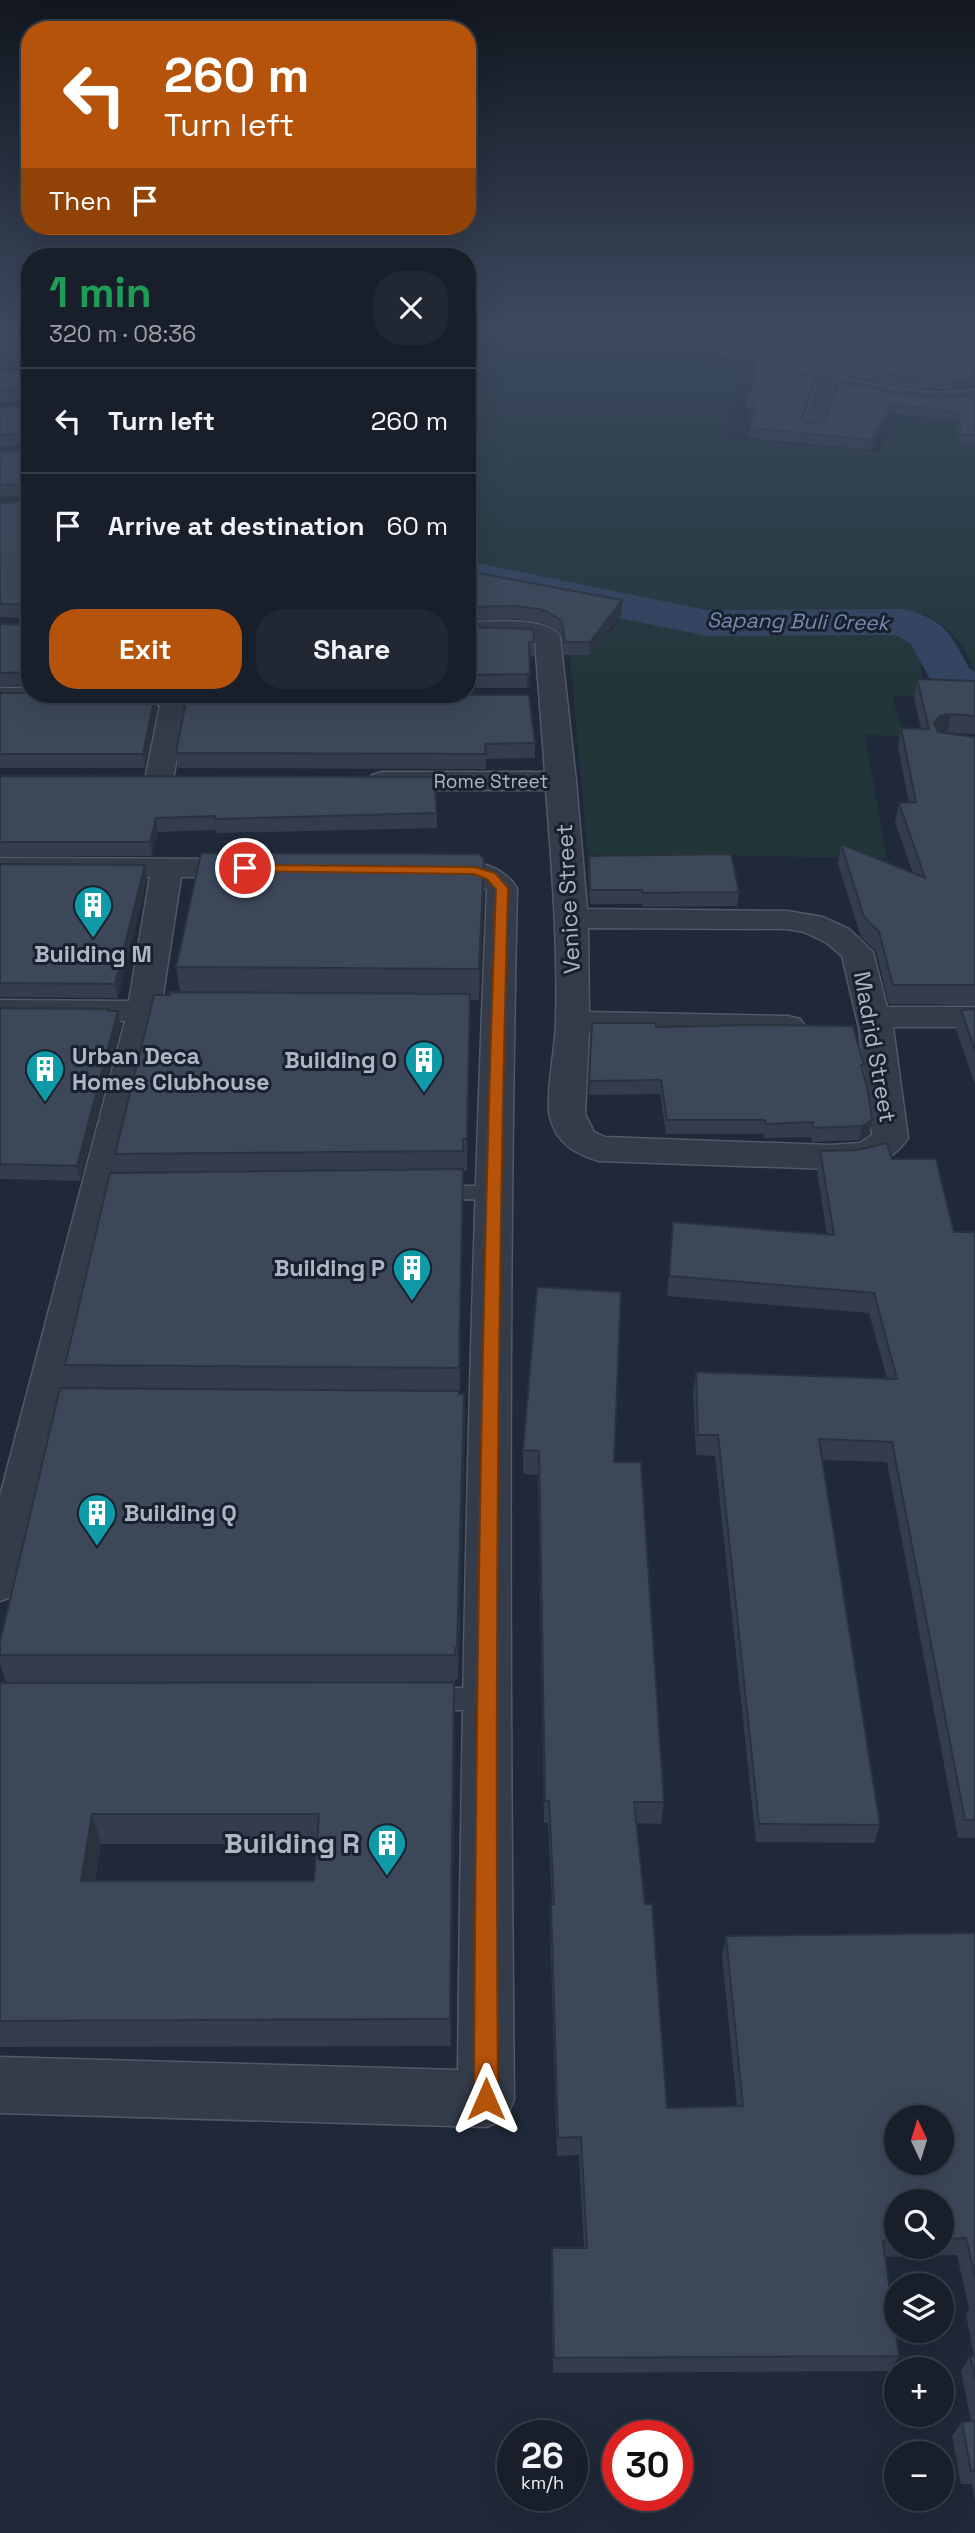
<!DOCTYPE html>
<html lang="en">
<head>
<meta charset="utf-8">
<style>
  body { margin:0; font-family:"Space Grotesk",sans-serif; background:#212733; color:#f1f3f6; height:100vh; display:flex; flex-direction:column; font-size:26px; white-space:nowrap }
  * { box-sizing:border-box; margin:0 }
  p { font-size:23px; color:#9fa2a9 }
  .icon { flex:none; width:38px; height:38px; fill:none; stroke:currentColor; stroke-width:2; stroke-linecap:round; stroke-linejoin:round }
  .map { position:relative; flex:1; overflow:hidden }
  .details { position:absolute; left:21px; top:248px; width:455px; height:455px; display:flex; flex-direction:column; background:#181f2b; border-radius:28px; box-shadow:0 7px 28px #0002,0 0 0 2px #363d47 }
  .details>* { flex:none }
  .banner { position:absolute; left:21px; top:21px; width:455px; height:214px; border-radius:28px; box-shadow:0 7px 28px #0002,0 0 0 2px #363d47; background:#b45309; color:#fff; overflow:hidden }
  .needle { width:46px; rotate:356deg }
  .fabs { position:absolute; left:884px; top:2105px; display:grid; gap:14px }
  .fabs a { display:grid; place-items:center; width:70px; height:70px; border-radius:50%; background:#181f2b; box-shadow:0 7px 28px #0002,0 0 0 2px #363d47; font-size:35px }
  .speed { position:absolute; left:497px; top:2420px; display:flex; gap:14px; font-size:35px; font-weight:700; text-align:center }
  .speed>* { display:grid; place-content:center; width:91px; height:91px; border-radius:50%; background:#181f2b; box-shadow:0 7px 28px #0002,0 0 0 2px #363d47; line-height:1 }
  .speed small { font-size:18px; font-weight:400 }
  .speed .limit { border:10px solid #d22; background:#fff; color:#111 }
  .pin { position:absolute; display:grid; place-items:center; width:60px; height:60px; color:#fff; margin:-30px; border:4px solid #fff; border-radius:50%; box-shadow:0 2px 7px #0007 }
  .me { position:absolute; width:77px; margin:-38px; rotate:0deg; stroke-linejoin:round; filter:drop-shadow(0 0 5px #0008) }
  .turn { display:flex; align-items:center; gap:24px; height:147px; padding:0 28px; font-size:32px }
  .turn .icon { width:91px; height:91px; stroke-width:2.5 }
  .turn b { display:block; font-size:49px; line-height:60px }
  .then { display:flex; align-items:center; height:66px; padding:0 28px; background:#0003; gap:14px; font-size:26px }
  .round { display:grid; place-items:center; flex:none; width:74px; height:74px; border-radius:28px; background:#212733 }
  .summary { display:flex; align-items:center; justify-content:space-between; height:119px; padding:0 28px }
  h1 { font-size:42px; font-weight:600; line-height:52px; color:#1e9e55 }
  .cta { display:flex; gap:14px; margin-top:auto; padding:14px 28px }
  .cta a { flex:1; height:80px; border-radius:28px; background:#b45309; color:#fff; font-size:28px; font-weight:600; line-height:80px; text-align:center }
  .cta a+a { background:#212733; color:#f1f3f6 }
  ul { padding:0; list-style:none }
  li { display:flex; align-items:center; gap:21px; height:105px; padding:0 28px; border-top:2px solid #363d47 }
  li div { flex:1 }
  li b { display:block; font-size:26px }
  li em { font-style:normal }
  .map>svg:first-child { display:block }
  .green { fill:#22363a }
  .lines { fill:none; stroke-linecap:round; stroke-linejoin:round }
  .river { fill:#334461; fill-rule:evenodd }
  .lane-casing { stroke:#515967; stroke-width:3 }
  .street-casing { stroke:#515967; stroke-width:3 }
  .lane { fill:#343b49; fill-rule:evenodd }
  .street { fill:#343b49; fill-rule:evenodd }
  .wall { fill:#343d4d; fill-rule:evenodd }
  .shaded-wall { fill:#2a323e }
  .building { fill:#3c4759; stroke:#2a323e; stroke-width:2; fill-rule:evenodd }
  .route { fill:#b45309; stroke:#753606; stroke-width:2 }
  .labels { text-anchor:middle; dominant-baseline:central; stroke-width:6; stroke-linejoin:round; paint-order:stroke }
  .far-street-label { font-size:19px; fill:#aeb6c6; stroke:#19212e }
  .far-water-label { font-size:21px; font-style:italic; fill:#758baf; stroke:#19212e }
  .street-label { font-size:23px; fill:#aeb6c6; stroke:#19212e }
  .poi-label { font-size:23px; font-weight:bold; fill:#aeb6c6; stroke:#19212e; text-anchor:start }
  .near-poi-label { font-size:28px; font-weight:bold; fill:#aeb6c6; stroke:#19212e; text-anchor:end }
</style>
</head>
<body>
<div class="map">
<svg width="975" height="2533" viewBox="0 0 975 2533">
  <rect width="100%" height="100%" fill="#202939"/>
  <path class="green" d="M467,327H675L652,351L743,366L724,438L880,452L893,416L975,423V678C970,650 951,627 924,614L707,612L467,563Z
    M626,612L702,633H900L921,650V680L944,696H892L904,736L865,735L886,858L588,854L568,633L609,634Z"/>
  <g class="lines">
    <path class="river" d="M467,561L707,610L903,609C945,619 950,633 969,668L975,672V705L958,701L934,687L911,644L895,635L707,636L467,587Z"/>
    <g class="lane-casing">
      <path id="lane" d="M435,1186H492L499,1188L502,1193L499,1198L492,1200L428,1198L425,1193L428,1188Z
        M426,1688H486L495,1691L499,1699L495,1707L486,1710H426L417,1707L413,1699L417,1691Z"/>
    </g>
    <g class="street-casing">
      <path id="street" d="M771,362C830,374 916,401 975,390V402C930,411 880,397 836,388L822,426L819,430H805L802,426L817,384L764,372L761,368L764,364Z
        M467,622C490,622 546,616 560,636L576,781L587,909L787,911L823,917L849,929L873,952L887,1007H975V1027H893L908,1138C890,1166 861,1168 831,1169L599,1161C575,1154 556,1143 550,1117C545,1097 556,1045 556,1021C558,943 552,867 546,790H382L372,787L368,781L372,775L382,772H545L535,640L527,638H467ZM588,928L787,929L804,932L827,943L842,956L859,1028L872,1135L860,1143L831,1145L605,1137L594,1132L585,1114L589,1033L788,1036L800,1033L805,1026L800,1019L788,1016L589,1012Z
        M0,688H30V695H249L251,698L247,704L186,706L173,780L169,786L159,788L149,786L145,780L160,705L0,704Z
        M0,858L250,859L261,862L265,868L261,874L250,877H181L162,1001L179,1004L184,1011L179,1018L158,1021L23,1582L16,1595L0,1601V1496L125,1021L0,1020V1000L129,1001L150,877L0,876Z
        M433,861C464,860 498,859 517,888C508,1292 510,1695 514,2099L506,2119L486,2127L0,2113V2057L458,2070C462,1677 470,1283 487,890L470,879L422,876L418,870L422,864Z"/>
    </g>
    <use href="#lane" class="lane"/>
    <use href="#street" class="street"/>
  </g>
  <path class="wall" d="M0,327H30V367L0,369Z
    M840,327H957L975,328V349Z
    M677,337L975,356V388L952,390L900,387L772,359L762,362L764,365L814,386L803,420L806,423H820L906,395L942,398L975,395V445L960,444L956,421L890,413L871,450L748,438L749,428L752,420H750L751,409L746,408L747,399L752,386H750L751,377L757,363L676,346Z
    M30,371V401L0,402V373Z
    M30,406V445L0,447V408Z
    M30,450V685L0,686V624L29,625V618L0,617V503L30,501V496L0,497V452Z
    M467,571L622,600V613L590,655H564L562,634L543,623L517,619L467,620Z
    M467,627L534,642V656H530V688H467Z
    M917,679L975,681V734L945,733L975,737V1005L889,1004L876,951L861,937L838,864L841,844L913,873L895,822L899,803H909L898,747L901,728L921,729L914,698Z
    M0,693L155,695L157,708L145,768H0Z
    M187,695L535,743V758L486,759V769L178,768L176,753Z
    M0,776L437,813V828L216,833V830L158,832L152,856H0Z
    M589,856L739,892L737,906L642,907V904H590L588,870Z
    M484,859V890L479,1000H470L467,1171H464L463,1184L460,1394H464L465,1426L458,1679H455V1685H454L455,1713L451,2046L0,2047V1683H6L0,1664V1642L71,1389L65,1365L118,1173L115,1154L170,995L180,992L176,967ZM101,1844H317L314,1881H95Z
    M0,864L145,865L147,880L118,998L0,997Z
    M0,1008L118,1011L121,1026L80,1181L0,1179Z
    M975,1009V1084L956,1030L961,1010Z
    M592,1023L864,1065L863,1073L872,1120L869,1134L859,1140L812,1142L811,1137L764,1138L763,1134H666L660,1094L589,1095Z
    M820,1151L892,1159L954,1232H975V1838H958L887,1462L822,1460L880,1825L874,1843L756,1842L715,1456L696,1455L693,1392L696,1372L887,1378L869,1313L667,1296L673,1222L827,1235L817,1171Z
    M537,1287L614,1462L664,1802L661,1824L636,1823L667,2108L737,2106L722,1956L726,1936L975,1933V2501L972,2484H961L952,2436L962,2422L971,2421L961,2371L970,2356H974L966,2314L969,2309L957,2255L885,2257L899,2356L891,2371L553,2373L551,2265L552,2248H584L579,2155L557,2156L550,1925L551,1904H552L548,1823H544L538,1475L523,1474V1450ZM896,2202H942V2247H896Z"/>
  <path class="shaded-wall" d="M773,350L772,359L762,362L759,359L763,353Z
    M815,377L814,386L800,428L801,418Z
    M975,378V387L952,390L953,381Z
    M891,404L890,413L871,450L872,440Z
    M622,600V613L590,655V642Z
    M530,674V688H527V675Z
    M155,695L157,708L145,768L143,754Z
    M951,714L947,732L936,734L934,723L940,716Z
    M156,818L158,832L152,856L150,842Z
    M484,859V890L479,1000V969Z
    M145,865L147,880L118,998L115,984Z
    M470,994V1026L467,1171V1139Z
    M118,1011L121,1026L80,1181L77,1166Z
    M872,1120L869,1134L859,1140L862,1126Z
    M463,1169V1201L460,1400L459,1368Z
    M464,1394L465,1426L458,1679L457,1648Z
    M454,1682L455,1713L451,2046L450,2019Z
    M92,1814L101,1844L90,1910L81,1881Z"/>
  <path class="building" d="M0,327H30V356L0,358Z
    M693,327H795L975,356V378L953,381L902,377L773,350L763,353L759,359L764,365L815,377L801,418L806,423H820L826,417L839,382L906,395L942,398L975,395V435H961L957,412L891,404L872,440L749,428L755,411H751L755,400L747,399L755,377H751L760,354L677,337Z
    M895,327H957L975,328V340Z
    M30,371V391L28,390L0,391V373Z
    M30,406V435L28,433L0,435V408Z
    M30,450V678L27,672L0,673V624L29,625V605L0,604V503L30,501V484L0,485V452Z
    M467,571L622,600L590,642H565L562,621L544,610L517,606L467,607Z
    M467,627L533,629L534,642H529L530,674L467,675Z
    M917,679L975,681V716L951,714L940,716L934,723L938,732L975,737V985H893L879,932L864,917L841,844L925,878L899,803L916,802L901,728L929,729Z
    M0,693H30V695H155L143,754H0Z
    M187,695H529L535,743L485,744L486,754L176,753Z
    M0,776L434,777L437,813L215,819V816L156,818L150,842H0Z
    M201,853L479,854L484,859L479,969L176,967Z
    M731,854L739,892L643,893L642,890H590L589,856Z
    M0,864L145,865L115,984L0,983Z
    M170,992L470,994L467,1139H463V1151L115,1154L154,995H170Z
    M0,1008L109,1009L108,1011H118L77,1166L0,1164Z
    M975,1009V1050L961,1010Z
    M592,1023H656V1027L750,1025L853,1026L864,1065H861L868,1091L872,1120L862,1126L814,1128L813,1122L766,1124L765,1120H667L661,1080L589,1081Z
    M887,1143L892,1159H936L954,1232H975V1820H965L892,1442L819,1439L880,1825L759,1824L718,1435H698L696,1372L897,1379L874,1293L669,1276L673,1222L834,1235L820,1151L857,1150Z
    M463,1169L459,1368L65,1365L110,1173Z
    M537,1287L621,1292L614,1462H641L664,1802H634L645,1904H652L667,2108L743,2106L726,1936L975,1933V2277L966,2238L942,2239V2202H896V2240L883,2241L899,2356L554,2358L552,2248H587L581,2137L558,2138L551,1904H554L549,1801H545L539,1451L523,1450ZM896,2118H942V2163H896Z
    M60,1388L459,1391V1394H464L457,1648H455V1655H0V1642Z
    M454,1682L450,2019L0,2021V1683ZM92,1814H319L314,1881H81Z
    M970,2356H975V2378Z
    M975,2421V2471H971L962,2422Z"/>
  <linearGradient id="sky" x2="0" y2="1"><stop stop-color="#12171f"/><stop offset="0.48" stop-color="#3c495f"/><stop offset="1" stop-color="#3c495f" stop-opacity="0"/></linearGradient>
  <rect width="975" height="681" fill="url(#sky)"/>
  <path class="route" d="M245,865L475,867L495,873L508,888C497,1292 495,1695 498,2099L494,2107L486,2111L478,2107L474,2099C476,1695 481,1292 496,889L487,879L474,874L240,871L238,868Z"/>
  <defs>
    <g id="building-pin" transform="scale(2.0125)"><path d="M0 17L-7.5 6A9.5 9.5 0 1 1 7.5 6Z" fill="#0f9aa8" stroke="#19212e"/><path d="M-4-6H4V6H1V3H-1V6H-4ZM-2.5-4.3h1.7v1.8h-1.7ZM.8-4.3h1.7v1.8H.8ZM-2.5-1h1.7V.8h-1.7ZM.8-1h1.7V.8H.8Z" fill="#fff"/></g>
  </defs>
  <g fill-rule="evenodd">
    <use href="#building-pin" x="93" y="905"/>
    <use href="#building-pin" x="424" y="1060"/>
    <use href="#building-pin" x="45" y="1069"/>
    <use href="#building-pin" x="412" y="1268"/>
    <use href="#building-pin" x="97" y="1513"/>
    <use href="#building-pin" x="387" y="1843"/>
  </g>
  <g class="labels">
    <g class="far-street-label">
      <text x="491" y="781">Rome Street</text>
    </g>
    <g class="far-water-label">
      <text transform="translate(798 621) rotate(1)">Sapang Buli Creek</text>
    </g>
    <g class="street-label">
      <text transform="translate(568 899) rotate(-93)">Venice Street</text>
      <text transform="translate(875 1047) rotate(80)">Madrid Street</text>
    </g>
    <g class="poi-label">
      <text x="93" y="954" text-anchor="middle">Building M</text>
      <text x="72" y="1056">Urban Deca<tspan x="72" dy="26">Homes Clubhouse</tspan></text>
      <text x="397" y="1060" text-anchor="end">Building O</text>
      <text x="385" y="1268" text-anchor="end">Building P</text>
      <text x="124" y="1513">Building Q</text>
    </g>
    <g class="near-poi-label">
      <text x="360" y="1843">Building R</text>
    </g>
  </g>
</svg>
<div class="fabs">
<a><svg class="needle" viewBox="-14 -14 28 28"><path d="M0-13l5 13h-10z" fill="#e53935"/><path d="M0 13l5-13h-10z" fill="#9fa2a9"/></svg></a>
<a><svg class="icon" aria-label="search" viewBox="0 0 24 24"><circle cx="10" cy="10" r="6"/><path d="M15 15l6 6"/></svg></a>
<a><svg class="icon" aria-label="layers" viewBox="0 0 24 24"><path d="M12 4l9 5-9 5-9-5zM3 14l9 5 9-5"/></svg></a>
<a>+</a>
<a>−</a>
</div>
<div class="speed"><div>26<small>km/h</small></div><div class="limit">30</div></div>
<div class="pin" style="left:245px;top:868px;background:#d93025"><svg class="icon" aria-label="arrive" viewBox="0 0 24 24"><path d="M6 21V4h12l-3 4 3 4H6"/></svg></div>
<svg class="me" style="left:486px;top:2099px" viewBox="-20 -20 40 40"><path d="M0-17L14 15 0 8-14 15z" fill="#b45309" stroke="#fff" stroke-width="4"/></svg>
<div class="banner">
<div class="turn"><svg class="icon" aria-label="left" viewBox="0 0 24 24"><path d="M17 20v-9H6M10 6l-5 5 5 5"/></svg><div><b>260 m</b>Turn left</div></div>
<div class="then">Then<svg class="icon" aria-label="arrive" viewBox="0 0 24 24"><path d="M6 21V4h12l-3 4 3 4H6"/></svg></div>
</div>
<section class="details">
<div class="summary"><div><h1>1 min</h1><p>320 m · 08:36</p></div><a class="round"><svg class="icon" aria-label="close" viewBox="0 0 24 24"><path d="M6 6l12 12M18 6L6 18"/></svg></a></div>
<ul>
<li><svg class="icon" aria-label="left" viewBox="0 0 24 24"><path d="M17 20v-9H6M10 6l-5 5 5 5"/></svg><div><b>Turn left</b></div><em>260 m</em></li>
<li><svg class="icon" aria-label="arrive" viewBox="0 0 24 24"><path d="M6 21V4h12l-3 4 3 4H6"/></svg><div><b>Arrive at destination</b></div><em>60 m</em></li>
</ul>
<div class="cta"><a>Exit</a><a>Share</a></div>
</section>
</div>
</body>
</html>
